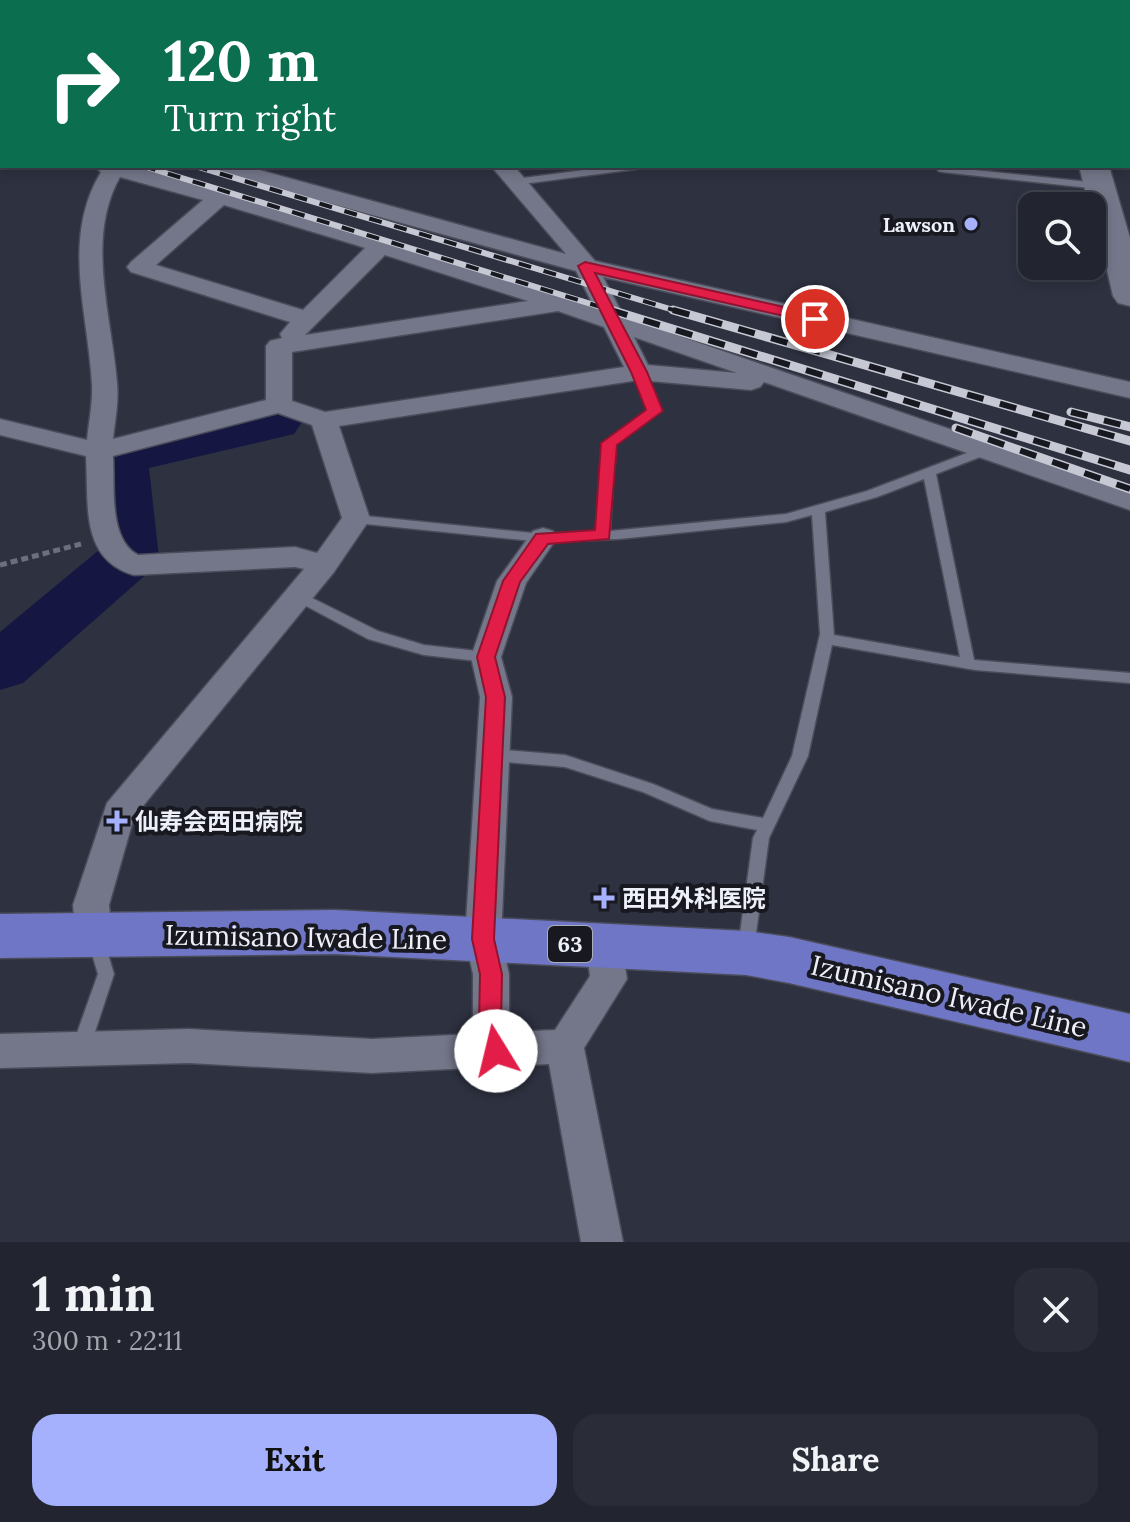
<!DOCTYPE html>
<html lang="en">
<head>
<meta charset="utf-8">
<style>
  body { margin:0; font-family:Lora,"Noto Sans JP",serif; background:#2a2d38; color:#f1f3f6; height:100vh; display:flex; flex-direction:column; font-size:30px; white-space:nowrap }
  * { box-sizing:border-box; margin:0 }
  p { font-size:26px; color:#a2a5ab }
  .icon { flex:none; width:44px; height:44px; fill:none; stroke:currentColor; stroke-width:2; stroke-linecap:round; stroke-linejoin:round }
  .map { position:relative; height:1242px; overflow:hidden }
  .side { display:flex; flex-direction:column; background:#222530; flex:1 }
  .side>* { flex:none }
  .hud { position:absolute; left:0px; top:0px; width:1130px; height:168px; box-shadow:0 4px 12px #0003,0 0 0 2px #3f424c; background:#0b6e4f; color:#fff; overflow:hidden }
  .tools { position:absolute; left:1018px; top:192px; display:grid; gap:16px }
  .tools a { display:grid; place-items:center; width:88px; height:88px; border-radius:16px; background:#222530; box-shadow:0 4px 12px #0003,0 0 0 2px #3f424c; font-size:40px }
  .pin { position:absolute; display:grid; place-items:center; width:68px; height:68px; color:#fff; margin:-34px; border:4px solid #fff; border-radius:50%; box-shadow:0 2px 8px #0007 }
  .me { position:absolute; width:88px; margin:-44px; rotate:351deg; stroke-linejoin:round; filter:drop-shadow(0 0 6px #0008) }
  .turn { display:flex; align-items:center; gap:28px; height:168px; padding:0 32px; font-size:36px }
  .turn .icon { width:104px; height:104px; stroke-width:2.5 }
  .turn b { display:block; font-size:56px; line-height:68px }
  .round { display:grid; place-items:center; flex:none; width:84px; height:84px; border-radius:24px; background:#2a2d38 }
  .head { display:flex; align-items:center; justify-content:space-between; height:136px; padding:0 32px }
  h1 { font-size:48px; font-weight:700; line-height:60px }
  .primary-button { display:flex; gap:16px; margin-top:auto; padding:16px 32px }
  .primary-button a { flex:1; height:92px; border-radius:24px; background:#a5b1fc; color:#111; font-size:32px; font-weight:700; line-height:92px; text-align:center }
  .primary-button a+a { background:#2a2d38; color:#f1f3f6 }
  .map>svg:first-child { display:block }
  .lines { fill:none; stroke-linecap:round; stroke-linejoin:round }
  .river { fill:#151742; fill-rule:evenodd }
  .lane-casing { stroke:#4a4c59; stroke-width:3 }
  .street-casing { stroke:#4a4c59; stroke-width:3 }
  .secondary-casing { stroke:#4a4c59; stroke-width:3 }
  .primary-casing { stroke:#4a4c59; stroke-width:3 }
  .path { stroke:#6c6f7c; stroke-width:5; stroke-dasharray:7 4; stroke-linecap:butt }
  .lane { fill:#747789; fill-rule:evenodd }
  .street { fill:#747789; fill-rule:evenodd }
  .secondary { fill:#747789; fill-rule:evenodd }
  .primary { fill:#6f76c5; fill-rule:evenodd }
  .rail-far1-casing { stroke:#c6c9d4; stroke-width:6 }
  .rail-casing { stroke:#c6c9d4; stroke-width:9 }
  .rail-far1 { stroke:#181920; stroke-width:4; stroke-dasharray:13; stroke-linecap:butt }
  .rail { stroke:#181920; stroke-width:6; stroke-dasharray:17; stroke-linecap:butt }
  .route { fill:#e11d48; stroke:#92132f; stroke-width:2 }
  .poi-dot { fill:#a5b1fc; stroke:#181920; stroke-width:3 }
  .labels { text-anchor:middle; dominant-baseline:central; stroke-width:8; stroke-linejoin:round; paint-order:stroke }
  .far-poi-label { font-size:20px; font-weight:bold; fill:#edeff9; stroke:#181920; text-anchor:end }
  .shield { fill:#181920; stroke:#adafb8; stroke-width:2 }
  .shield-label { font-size:22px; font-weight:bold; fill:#edeff9 }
  .poi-label { font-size:24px; font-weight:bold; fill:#edeff9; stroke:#181920; text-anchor:start }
  .near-street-label { font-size:28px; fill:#edeff9; stroke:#181920 }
</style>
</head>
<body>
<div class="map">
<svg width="1130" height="1242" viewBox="0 0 1130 1242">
  <rect width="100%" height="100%" fill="#2e3140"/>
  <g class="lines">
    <path class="river" d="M275,405L294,410L302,422L294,434L149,468L159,557L150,571L23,683L0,690V632L99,550C97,533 88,473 93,460C100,443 119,438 135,433Z"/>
    <g class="lane-casing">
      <path id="lane" d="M614,166H642L637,169L515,185L510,182L515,179Z
        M937,166L1099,183L1104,186L1099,189L942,172L938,171Z
        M639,368L645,372L661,411L615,445L610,531L786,514L867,491L980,448H988L990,451L988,454L936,474L974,660L1130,673V683L975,670L832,645L808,756L769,838L754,948L752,953L746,955L740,953L738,948L753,838L757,830L710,821L643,792L565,767L493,761L488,759L485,755L488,751L493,749L565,755L653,784L712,809L763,818L792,756L820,634L812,515L786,522L619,539L543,542L356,523L349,519L356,515L543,534L597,531L603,443L648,410L633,372ZM924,479L960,657L834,635L825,512L877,497Z
        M298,591L378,631L424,645L486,652L493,657L486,662L424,655L368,639L293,599L291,596L293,593Z
        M96,934L102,936L104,941L114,974L90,1047L87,1053L81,1055L75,1053L72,1047L98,974L88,941L90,936Z"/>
    </g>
    <g class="street-casing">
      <path id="street" d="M728,0H776L777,2H729Z
        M1128,18H1130V30H1128Z
        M0,106H2V119H0Z
        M0,133H2V145H0Z
        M94,166H130L228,192L594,307L576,271L212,171L209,166H245L566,254L491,166H514L595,261L1130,382V398L603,277L624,317L1130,491V510L764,382L760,387L751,390L639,380L339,426L370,519L334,572L134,817L109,905L112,936L107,947L94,951L81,947L76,936L73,905L107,803L304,569L295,567L134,575C79,559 89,503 86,456L0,435V419L87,440C89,421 93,402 92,384C88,312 61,238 101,172ZM120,177L203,200L131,262L127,267L131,272L290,322L280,334L282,338L270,341L266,346V400L113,439C115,421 119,401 117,383C112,318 85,238 120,177ZM224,205L356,245L365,248L303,310L156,265ZM385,255L528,301L305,335ZM558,311L604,327L624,367L325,412L292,401V352ZM634,337L737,373L648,365ZM278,413L312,425L342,518L317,553L295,547L138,555C108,539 115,487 113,456Z
        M543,528L553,531L557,538L526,583L501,657L512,697L501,939L509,974V1028L510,1032L555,1030L590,976L586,946L591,935L604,931L617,935L622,946L627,979L584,1048L623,1242H581L549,1064L372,1073L189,1063L0,1068V1034L189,1029L372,1039L473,1034V974L465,939L480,697L471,657L497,581L533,531Z"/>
    </g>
    <g class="secondary-casing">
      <path id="secondary" d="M1037,0H1063V2H1037Z
        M1079,166H1109L1130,238V306L1118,303L1113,296L1092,206H1089Z"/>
    </g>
    <g class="primary-casing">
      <path id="primary" d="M335,910L746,931L789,937L1130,1014V1062L789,983L746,975L335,954L0,958V914Z"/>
    </g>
    <path class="path" d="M0,565L81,544"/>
    <use href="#lane" class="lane"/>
    <use href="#street" class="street"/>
    <use href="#secondary" class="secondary"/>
    <use href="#primary" class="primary"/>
    <g class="rail-far1-casing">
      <path id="rail-far1" d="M143,166L617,312
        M195,166L680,312"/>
    </g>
    <g class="rail-casing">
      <path id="rail" d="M611,310L1130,470
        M673,310L1130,441
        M1071,412L1130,427
        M956,428L1130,489"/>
    </g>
    <use href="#rail-far1" class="rail-far1"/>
    <use href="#rail" class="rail"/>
  </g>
  <path class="route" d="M585,262L815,314L823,319L815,323L595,273L647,372L663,411L617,445L609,539L548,544L520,582L495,657L505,697L494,939L502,974L501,1028L508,1051L504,1059L496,1062L488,1059L479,1028L480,974L472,939L486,697L477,657L503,581L536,534L595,530L601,443L646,410L631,372L578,266Z"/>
  <g class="poi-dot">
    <circle cx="971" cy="224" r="8"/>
    <path d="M113 809h8v8h8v8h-8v8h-8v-8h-8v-8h8z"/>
    <path d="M600 886h8v8h8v8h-8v8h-8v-8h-8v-8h8z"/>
  </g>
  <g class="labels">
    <g class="far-poi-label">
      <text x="955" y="224">Lawson</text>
    </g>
    <rect class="shield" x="548" y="926" width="44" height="36" rx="6"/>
    <g class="shield-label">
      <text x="570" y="944">63</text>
    </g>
    <g class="poi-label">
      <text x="135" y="821">仙寿会西田病院</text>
      <text x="622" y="898">西田外科医院</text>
    </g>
    <g class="near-street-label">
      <text transform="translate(306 937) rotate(1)">Izumisano Iwade Line</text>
      <text transform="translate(949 996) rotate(13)">Izumisano Iwade Line</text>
    </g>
  </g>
</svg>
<div class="tools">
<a><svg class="icon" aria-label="search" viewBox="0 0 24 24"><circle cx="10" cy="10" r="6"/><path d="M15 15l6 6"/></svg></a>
</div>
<div class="pin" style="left:815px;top:319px;background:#d93025"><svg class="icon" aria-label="arrive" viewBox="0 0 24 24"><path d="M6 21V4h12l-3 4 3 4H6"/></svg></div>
<svg class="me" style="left:496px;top:1051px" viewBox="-20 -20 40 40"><circle r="19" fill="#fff"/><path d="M0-13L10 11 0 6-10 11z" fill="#e11d48"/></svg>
<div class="hud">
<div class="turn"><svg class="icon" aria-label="right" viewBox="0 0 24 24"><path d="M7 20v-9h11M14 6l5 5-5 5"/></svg><div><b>120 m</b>Turn right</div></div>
</div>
</div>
<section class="side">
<div class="head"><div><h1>1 min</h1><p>300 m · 22:11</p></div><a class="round"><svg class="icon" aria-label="close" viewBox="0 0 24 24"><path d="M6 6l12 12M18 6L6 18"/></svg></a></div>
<div class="primary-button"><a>Exit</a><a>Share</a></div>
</section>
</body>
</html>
